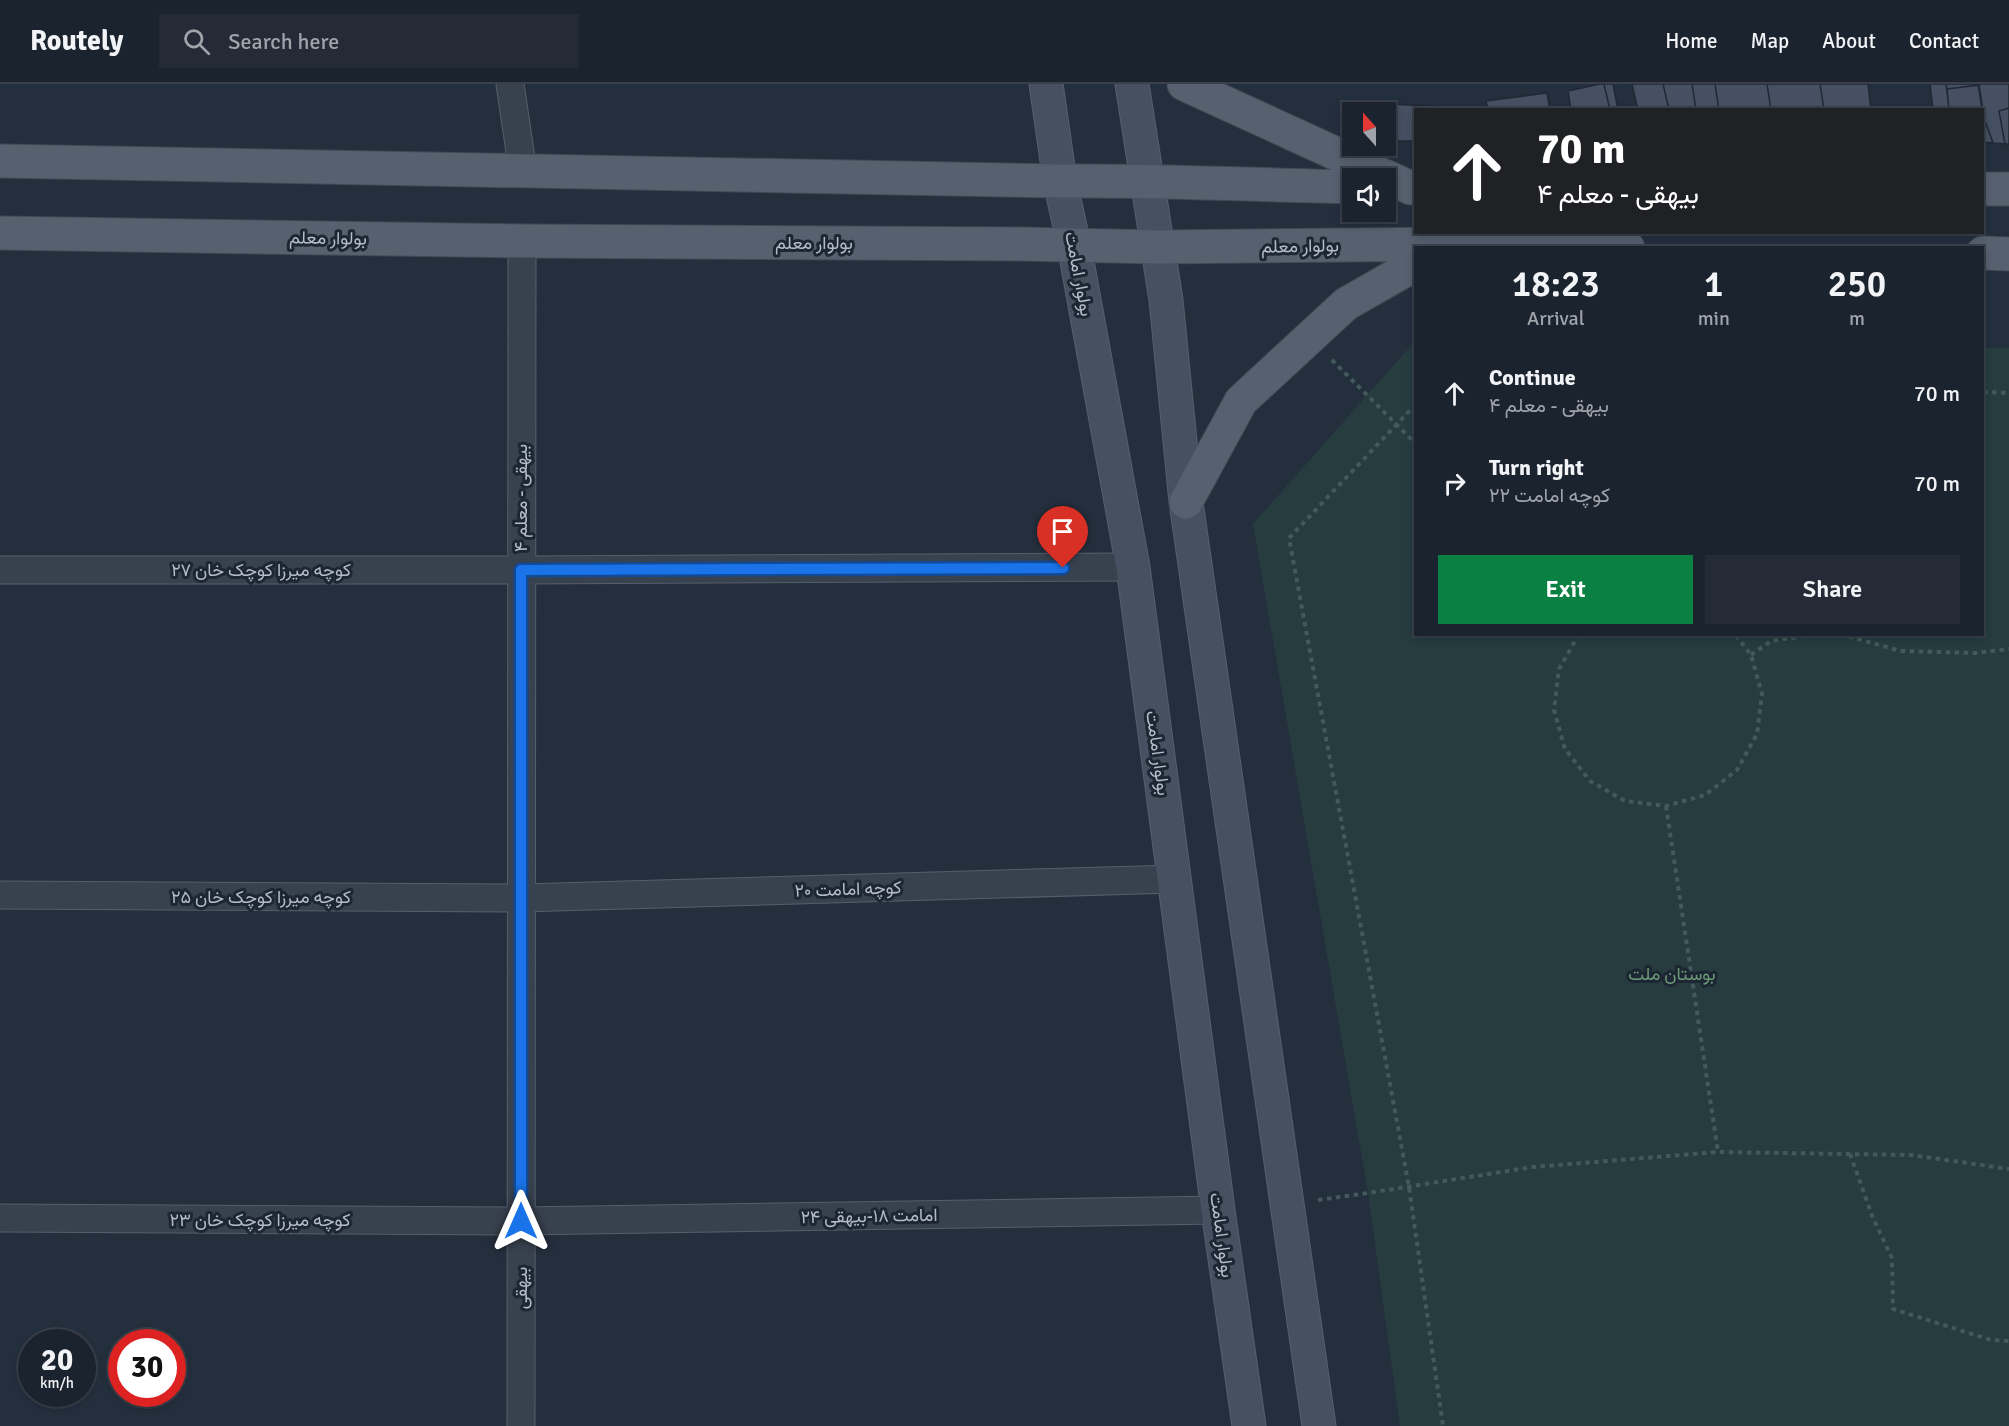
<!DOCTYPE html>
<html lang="en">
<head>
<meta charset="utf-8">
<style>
  body { margin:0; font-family:Signika,Vazirmatn,sans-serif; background:#242b36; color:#f1f3f6; height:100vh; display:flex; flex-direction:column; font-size:22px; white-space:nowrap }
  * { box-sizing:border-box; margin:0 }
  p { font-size:20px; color:#a0a4aa }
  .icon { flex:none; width:33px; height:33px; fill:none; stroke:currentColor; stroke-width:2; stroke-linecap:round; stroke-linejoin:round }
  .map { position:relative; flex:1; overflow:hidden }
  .details { position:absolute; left:1414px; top:162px; width:570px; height:390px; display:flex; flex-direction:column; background:#1b232e; border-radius:0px; box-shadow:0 3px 9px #0003,0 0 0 2px #39404a }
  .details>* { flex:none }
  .banner { position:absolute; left:1414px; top:24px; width:570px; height:126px; border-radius:0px; box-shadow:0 3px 9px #0003,0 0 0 2px #39404a; background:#202124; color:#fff; overflow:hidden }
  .needle { width:39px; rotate:339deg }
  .tools { position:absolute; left:1342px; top:18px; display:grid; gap:12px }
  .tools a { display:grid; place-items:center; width:54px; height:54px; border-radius:0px; background:#1b232e; box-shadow:0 3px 9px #0003,0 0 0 2px #39404a; font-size:30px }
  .speed { position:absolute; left:18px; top:1245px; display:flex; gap:12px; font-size:30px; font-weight:700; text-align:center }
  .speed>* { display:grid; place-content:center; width:78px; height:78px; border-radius:50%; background:#1b232e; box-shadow:0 3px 9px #0003,0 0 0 2px #39404a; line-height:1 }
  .speed small { font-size:15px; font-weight:400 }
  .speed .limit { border:9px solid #d22; background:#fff; color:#111 }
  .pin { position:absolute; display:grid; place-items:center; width:51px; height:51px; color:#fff; margin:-62px -26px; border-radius:50% 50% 50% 0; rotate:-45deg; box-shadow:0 0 6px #0007 }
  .pin .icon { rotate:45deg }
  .me { position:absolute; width:66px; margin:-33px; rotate:0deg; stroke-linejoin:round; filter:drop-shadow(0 0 4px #0008) }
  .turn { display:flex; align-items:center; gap:21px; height:126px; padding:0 24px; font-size:27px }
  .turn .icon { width:78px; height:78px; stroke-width:2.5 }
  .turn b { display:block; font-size:42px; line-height:51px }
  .eta { display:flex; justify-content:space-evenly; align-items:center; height:102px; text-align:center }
  .eta b { font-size:36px; font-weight:600; line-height:42px }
  .action { display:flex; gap:12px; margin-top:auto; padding:12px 24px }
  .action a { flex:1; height:69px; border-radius:0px; background:#0b8043; color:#fff; font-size:24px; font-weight:600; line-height:69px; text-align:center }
  .action a+a { background:#242b36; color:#f1f3f6 }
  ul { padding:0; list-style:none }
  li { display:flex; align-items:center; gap:18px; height:90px; padding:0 24px }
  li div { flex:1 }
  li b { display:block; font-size:22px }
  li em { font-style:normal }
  header { display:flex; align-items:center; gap:36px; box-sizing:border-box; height:84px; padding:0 30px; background:#1b232e; border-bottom:2px solid #39404a }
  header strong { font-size:28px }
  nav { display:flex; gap:33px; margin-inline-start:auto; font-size:21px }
  .search { width:420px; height:54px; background:#242b36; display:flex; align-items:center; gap:15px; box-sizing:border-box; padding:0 21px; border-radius:0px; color:#a0a4aa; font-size:22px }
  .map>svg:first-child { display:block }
  .green { fill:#263c3f }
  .building { fill:#455162; stroke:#1f2835; stroke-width:1.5 }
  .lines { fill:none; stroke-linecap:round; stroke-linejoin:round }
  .minor-casing { stroke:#565f6c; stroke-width:29 }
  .secondary-casing { stroke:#565f6c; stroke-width:35 }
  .primary-casing { stroke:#414a57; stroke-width:35 }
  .path { stroke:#44595c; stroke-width:4; stroke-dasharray:4.5 4.5; stroke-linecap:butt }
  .minor { stroke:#38414e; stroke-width:27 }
  .secondary { stroke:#465061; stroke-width:33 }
  .primary { stroke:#56606e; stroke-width:33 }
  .route-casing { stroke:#114b97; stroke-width:15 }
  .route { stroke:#1a73e8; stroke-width:10 }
  .labels { text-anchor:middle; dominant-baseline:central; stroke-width:6; stroke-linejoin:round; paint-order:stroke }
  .street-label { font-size:18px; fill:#b4bcc9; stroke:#1d2633 }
  .park-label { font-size:18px; fill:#6b9a76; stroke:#1d2633 }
</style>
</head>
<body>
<header>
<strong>Routely</strong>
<div class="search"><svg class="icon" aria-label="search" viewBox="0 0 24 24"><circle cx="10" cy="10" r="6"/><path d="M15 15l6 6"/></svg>Search here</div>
<nav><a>Home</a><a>Map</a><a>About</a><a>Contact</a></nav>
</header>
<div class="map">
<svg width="2009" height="1342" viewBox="0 0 2009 1342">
  <rect width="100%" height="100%" fill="#242f3e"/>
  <path class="green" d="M1415,257L1416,550H1983V264H2009V1342H1400L1368,1109L1253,440Z"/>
  <path class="building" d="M1600,0H1604L1610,26H1571L1568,7Z
    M1604,0H1613L1618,26H1610Z
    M1632,0H1663L1669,26H1638Z
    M1663,0H1692L1696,26H1669Z
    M1692,0H1715L1719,26H1696Z
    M1715,0H1767L1771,26H1719Z
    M1767,0H1820L1824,26H1771Z
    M1820,0H1868L1871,26H1824Z
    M1930,0H1946L1949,25L1933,26Z
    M1946,0H1978L1979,1L1947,5Z
    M1978,0H2009V24L1999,27L2005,60L1993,59L1983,31Z
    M1979,1L1983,26H1949L1947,5Z
    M1547,9L1550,26H1488L1486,17Z
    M1387,20L1435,22V26H1416V57H1386Z
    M2009,24V60H2005L1999,27Z
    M1983,28V31L1993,59L1983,58Z"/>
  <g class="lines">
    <g class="minor-casing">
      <path id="minor" d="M510,0L523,88
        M0,486H521L1133,483
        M0,811L521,814L1175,795
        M0,1134L521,1137L1218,1126
        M521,1342L522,157"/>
    </g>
    <g class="secondary-casing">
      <path id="secondary" d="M1046,0L1060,97L1074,161L1133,483L1218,1126L1249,1342
        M1132,0L1166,216L1186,418L1319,1342"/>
    </g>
    <g class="primary-casing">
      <path id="primary" d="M1184,0L1411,104
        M0,77L1060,97C1158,96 1255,101 1353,103
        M1983,105H2009
        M0,149L522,157L1020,160L1159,163L1451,160L1628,164
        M1983,169L2009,170
        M1186,418L1241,317L1346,220L1416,180"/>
    </g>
    <path class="path" d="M1332,276L1416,360
      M1983,308L2009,309
      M1416,320L1289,454L1409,1103L1443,1342
      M1579,550L1559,585L1554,626L1565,665L1590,697L1625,717L1666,722L1705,711L1737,686L1757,650L1762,610L1751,571L1735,550
      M1840,550L1901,567L1975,569L2009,565
      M1751,571L1771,557L1818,550
      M1666,722L1718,1068
      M1850,1070L1873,1134L1892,1174L1893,1225L1991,1256L2009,1257
      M1318,1116L1368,1109L1533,1083L1718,1068L1911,1071L2009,1085"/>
    <use href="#minor" class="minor"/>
    <use href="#secondary" class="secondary"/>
    <use href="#primary" class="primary"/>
  </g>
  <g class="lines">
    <g class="route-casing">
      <path id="route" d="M521,1137V486L1063,484"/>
    </g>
    <use href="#route" class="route"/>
  </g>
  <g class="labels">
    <g class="street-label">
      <text transform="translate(328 154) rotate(1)">بولوار معلم</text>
      <text x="814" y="159">بولوار معلم</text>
      <text transform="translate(1300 162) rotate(-1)">بولوار معلم</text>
      <text transform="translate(1079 190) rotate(79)">بولوار امامت</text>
      <text transform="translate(521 414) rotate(-90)">بیهقی - معلم ۴</text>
      <text x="261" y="486">کوچه میرزا کوچک خان ۲۷</text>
      <text transform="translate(1158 669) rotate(82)">بولوار امامت</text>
      <text transform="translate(848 805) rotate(-2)">کوچه امامت ۲۰</text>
      <text x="261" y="813">کوچه میرزا کوچک خان ۲۵</text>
      <text transform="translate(869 1132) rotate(-1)">امامت ۱۸-بیهقی ۲۴</text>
      <text x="260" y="1136">کوچه میرزا کوچک خان ۲۳</text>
      <text transform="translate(1222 1151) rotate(82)">بولوار امامت</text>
      <text transform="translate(521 1204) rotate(-90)">بیهقی</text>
    </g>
    <g class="park-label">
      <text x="1672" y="890">بوستان ملت</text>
    </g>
  </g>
</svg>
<div class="tools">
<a><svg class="needle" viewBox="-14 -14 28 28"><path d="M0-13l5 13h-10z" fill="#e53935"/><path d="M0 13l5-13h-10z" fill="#a0a4aa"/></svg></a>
<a><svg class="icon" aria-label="sound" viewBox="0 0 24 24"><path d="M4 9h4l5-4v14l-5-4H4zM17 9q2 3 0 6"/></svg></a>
</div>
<div class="speed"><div>20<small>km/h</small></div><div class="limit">30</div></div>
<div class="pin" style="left:1063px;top:484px;background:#d93025"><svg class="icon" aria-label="arrive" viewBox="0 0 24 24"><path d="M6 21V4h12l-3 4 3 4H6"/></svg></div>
<svg class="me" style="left:521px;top:1137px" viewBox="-20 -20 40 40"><path d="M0-17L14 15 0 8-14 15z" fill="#1a73e8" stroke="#fff" stroke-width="4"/></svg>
<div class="banner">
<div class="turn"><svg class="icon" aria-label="ahead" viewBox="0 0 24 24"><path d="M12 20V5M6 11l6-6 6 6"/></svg><div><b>70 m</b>بیهقی - معلم ۴</div></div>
</div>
<section class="details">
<div class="eta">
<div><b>18:23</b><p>Arrival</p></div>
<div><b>1</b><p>min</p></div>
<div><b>250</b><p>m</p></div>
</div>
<ul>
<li><svg class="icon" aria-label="ahead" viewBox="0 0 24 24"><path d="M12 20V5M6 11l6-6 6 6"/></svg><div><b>Continue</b><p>بیهقی - معلم ۴</p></div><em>70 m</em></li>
<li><svg class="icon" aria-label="right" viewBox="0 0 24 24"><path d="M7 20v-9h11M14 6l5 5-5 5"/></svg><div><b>Turn right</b><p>کوچه امامت ۲۲</p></div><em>70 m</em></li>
</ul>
<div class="action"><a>Exit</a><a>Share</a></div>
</section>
</div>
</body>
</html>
